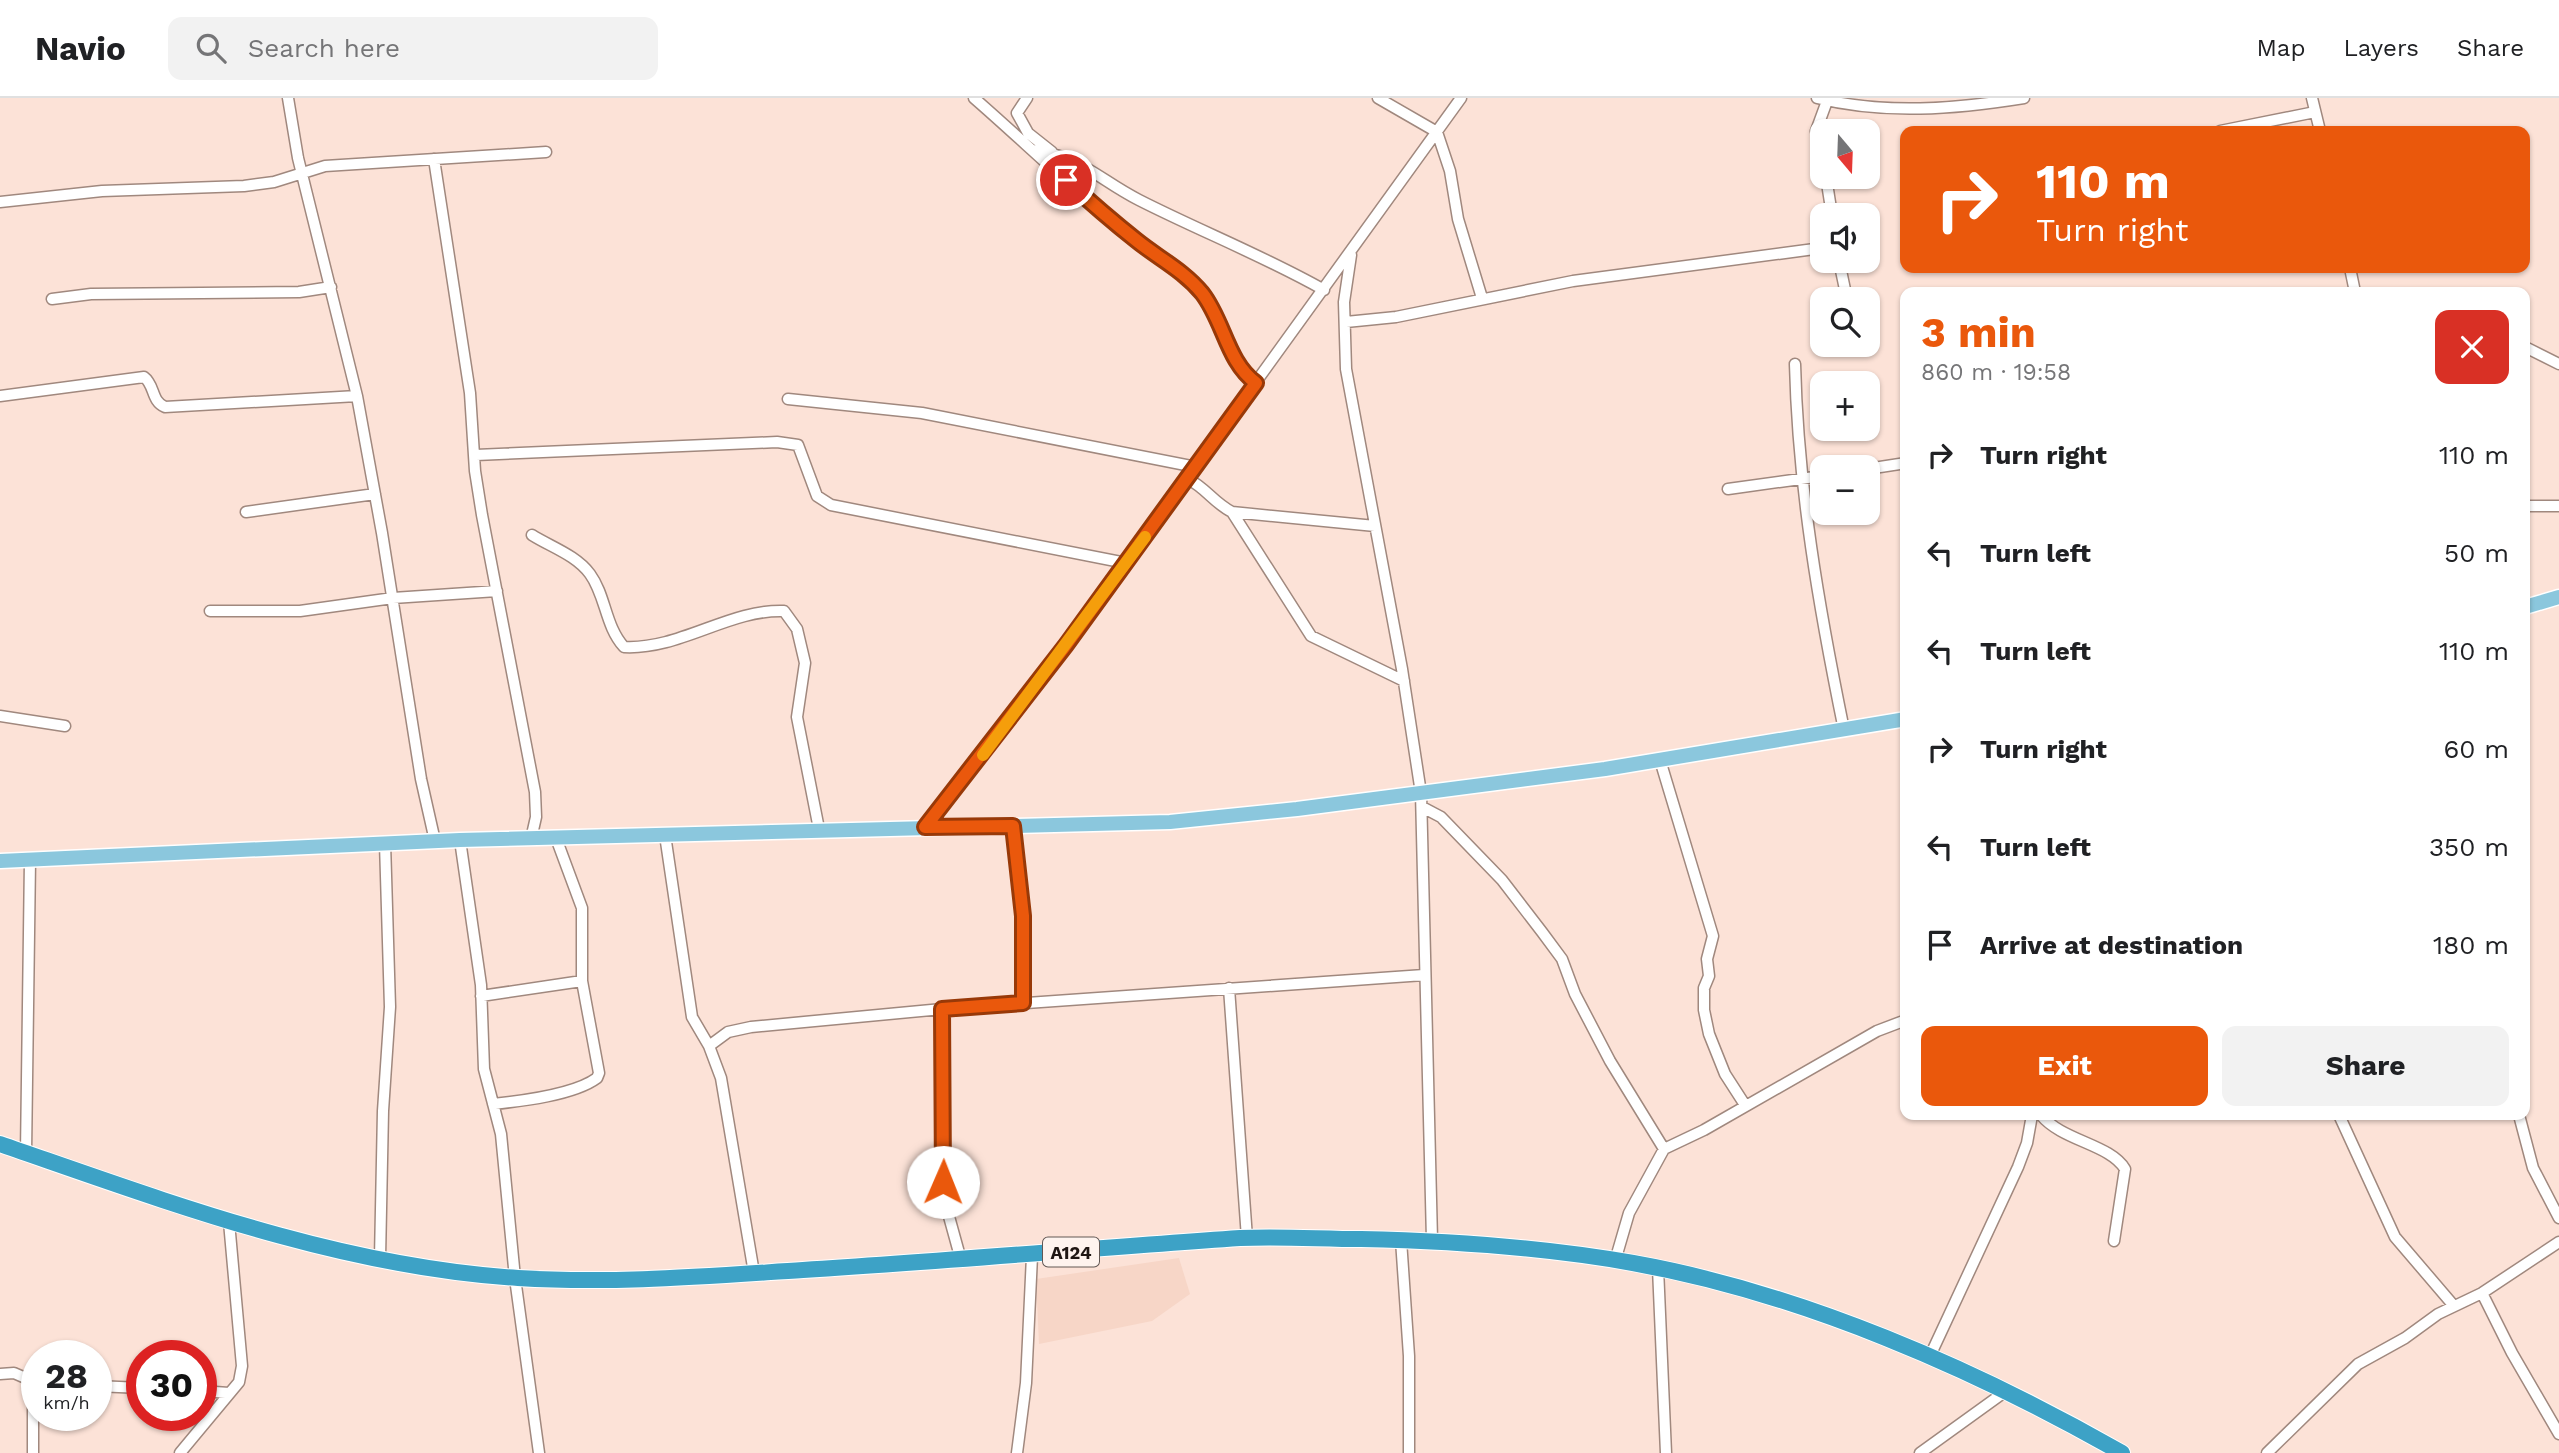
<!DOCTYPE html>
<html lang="en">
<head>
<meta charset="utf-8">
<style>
  body { margin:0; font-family:"Work Sans",sans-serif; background:#f2f2f2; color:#202124; height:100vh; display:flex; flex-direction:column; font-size:26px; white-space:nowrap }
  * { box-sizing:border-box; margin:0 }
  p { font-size:23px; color:#757577 }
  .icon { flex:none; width:38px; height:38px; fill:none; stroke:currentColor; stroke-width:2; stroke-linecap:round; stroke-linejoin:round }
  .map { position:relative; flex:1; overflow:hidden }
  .drawer { position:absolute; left:1900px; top:189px; width:630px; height:833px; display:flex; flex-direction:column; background:#fff; border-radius:14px; box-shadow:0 2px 5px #0004 }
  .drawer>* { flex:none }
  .guide { position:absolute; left:1900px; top:28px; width:630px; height:147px; border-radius:14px; box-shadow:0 2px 5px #0004; background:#ea580c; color:#fff; overflow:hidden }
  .needle { width:46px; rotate:161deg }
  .controls { position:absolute; left:1810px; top:21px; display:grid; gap:14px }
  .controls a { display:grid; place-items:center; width:70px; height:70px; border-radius:14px; background:#fff; box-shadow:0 2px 5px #0004; font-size:35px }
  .speed { position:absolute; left:21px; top:1242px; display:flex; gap:14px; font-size:35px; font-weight:700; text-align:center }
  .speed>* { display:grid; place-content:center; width:91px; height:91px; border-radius:50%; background:#fff; box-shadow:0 2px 5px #0004; line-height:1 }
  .speed small { font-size:18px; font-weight:400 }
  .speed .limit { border:10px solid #d22; background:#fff; color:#111 }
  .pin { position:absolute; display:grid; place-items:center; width:60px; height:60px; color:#fff; margin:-30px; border:4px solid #fff; border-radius:50%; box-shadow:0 2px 7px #0007 }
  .me { position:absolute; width:77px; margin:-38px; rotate:1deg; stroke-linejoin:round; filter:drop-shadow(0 0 5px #0008) }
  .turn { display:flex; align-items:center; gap:24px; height:147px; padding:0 21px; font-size:32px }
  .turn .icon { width:91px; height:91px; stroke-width:2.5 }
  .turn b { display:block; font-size:49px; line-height:60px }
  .round { display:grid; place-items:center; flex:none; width:74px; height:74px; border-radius:14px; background:#f2f2f2 }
  .summary { display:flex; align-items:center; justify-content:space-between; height:119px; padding:0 21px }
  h1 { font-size:42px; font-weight:700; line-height:52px; color:#ea580c }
  .primary-button { display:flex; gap:14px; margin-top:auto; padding:14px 21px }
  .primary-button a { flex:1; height:80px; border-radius:14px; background:#ea580c; color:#fff; font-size:28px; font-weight:700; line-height:80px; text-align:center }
  .primary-button a+a { background:#f2f2f2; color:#202124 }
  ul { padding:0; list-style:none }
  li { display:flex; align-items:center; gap:21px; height:98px; padding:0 21px }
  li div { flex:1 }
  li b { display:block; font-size:26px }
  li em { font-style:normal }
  header { display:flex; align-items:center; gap:42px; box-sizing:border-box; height:98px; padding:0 35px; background:#fff; border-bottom:2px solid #e0e0e0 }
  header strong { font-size:33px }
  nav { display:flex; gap:38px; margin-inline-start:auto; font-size:24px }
  .search { width:490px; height:63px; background:#f2f2f2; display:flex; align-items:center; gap:18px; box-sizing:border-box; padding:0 24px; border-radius:14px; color:#757577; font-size:26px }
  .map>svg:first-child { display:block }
  .built { fill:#f7d6c7 }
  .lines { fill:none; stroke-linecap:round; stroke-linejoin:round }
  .minor-casing { stroke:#a0887e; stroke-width:13 }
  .major-casing { stroke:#fff; stroke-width:17 }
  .highway-casing { stroke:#fff; stroke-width:18 }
  .minor { stroke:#fff; stroke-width:10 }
  .major { stroke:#8bc7dd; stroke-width:14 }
  .highway { stroke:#3da2c6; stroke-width:16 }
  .route-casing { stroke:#983908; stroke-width:18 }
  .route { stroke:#ea580c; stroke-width:12 }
  .slow { stroke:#f59e0b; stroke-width:12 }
  .labels { text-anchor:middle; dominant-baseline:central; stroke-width:7; stroke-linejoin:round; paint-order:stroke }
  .shield { fill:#fef3ee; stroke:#625855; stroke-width:2 }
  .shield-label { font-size:18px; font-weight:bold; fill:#1f1613 }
</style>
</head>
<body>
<header>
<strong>Navio</strong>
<div class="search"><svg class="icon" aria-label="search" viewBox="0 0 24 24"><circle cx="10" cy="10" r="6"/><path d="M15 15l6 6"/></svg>Search here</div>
<nav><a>Map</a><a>Layers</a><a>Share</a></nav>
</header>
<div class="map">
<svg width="2559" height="1355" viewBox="0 0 2559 1355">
  <rect width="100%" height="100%" fill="#fce2d7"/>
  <path class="built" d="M1179,1160L1190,1196L1152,1223L1039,1246L1036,1181Z"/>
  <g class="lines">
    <g class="minor-casing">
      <path id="minor" d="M288,0L298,60L357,298L382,435L421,681L435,743
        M974,0C1020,40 1064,83 1111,121C1140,145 1172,163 1198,191C1225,219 1225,263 1256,285
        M1027,0L1017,15L1028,35L1052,54
        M1378,0L1437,34L1450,73L1458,121L1482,200
        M1817,0C1885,17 1955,11 2024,0
        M2312,0L2320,33
        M2220,33L2315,14
        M1032,52C1081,58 1098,81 1139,102C1200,133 1264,158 1324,192
        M1822,59L1816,33L1827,3
        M434,61L470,295L475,373L482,417L535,694L536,719L531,741
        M1826,79L1832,117
        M0,104L102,93L244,88L274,84L325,68L546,54
        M1351,157L1344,204L1346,271L1402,571L1421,695L1432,1142
        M1839,163L1847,201
        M2350,170L2355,194
        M52,201L91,196L299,194L331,189
        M1346,224L1396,219L1573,183L1822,150
        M1856,247L1857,251
        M2525,249L2559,266
        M1795,266C1798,390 1819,510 1844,632
        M0,298L144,279C155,287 151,303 165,309L357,298
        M788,301L922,315L1196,369
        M476,357L777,344L798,347L817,398L831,407L1126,465
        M1867,371L1906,365
        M1188,381C1206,390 1214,405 1232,414L1375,428
        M1728,391L1822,378
        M2525,408H2559
        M246,414L375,396
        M1232,414L1311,538L1404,583
        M532,437C551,449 576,457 590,476C606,498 605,528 624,549C680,552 729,511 784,513L797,531L805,565L797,619L819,731
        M210,513H300L393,500L497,493
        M0,618L65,628
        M1660,662L1713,838L1707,861L1709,878L1704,890V912L1709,936L1725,976L1745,1007
        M1422,709L1441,719L1502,782L1542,834L1562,861L1575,896L1610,963L1664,1051L1629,1115L1615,1163
        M1013,728L1023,818V905
        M925,729L1066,547L1461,0
        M665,737L692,919L709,948L721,980L754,1175
        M460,742L481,887L484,971L501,1036L515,1180L539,1355
        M1229,890L1247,1140
        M481,898L582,883
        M942,911L943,1084L945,1104L961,1162
        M709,948L728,934L751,929L942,911L1424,877
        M493,1006C522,1003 574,997 597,980L599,975L582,883V810L556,740
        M2041,1017C2062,1043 2110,1046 2125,1071L2114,1143
        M2339,1017L2395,1139L2454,1208
        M2519,1017L2533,1070L2559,1120
        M1664,1051L1704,1032L1877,933L1906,922
        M26,1055L30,762
        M1401,1142L1409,1258V1355
        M380,1160L383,1013L390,909L385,745
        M1658,1170L1666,1355
        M2482,1195L2512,1255L2559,1336
        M1930,1258L2018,1069L2027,1045L2032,1017
        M0,1276L14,1275L37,1285
        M96,1288L142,1290
        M201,1293L229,1295
        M33,1355V1303L37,1288
        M180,1355L239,1284L242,1268L229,1124
        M1017,1355L1026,1285L1032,1158
        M1920,1355L2006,1293
        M2267,1355L2358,1266L2405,1240L2438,1216L2482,1195L2559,1144"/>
    </g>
    <g class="major-casing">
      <path id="major" d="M2525,509L2559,499
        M0,763L460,742L1170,724L1297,711L1605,671L1906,621"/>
    </g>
    <g class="highway-casing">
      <path id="highway" d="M0,1046C168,1104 339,1169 518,1180C614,1186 708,1178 803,1172C949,1163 1094,1150 1240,1140C1280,1138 1321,1141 1361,1141C1452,1143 1543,1149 1633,1165C1801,1195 1975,1271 2122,1355"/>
    </g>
    <use href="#minor" class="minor"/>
    <use href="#major" class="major"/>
    <use href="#highway" class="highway"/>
  </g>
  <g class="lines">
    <g class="route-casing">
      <path id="route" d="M943,1084L942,911L1023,905V818L1013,728L925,729L1066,547L1256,285C1227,264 1224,223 1202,195C1183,172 1158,160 1136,142C1112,123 1089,103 1066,82"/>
    </g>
    <use href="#route" class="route"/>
    <path class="slow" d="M983,657L1145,439"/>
  </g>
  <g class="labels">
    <rect class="shield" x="1043" y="1139.5" width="56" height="29" rx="5"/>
    <g class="shield-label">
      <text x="1071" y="1154">A124</text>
    </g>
  </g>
</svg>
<div class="controls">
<a><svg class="needle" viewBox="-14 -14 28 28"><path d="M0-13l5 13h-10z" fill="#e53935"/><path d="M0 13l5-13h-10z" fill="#757577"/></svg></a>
<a><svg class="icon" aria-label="sound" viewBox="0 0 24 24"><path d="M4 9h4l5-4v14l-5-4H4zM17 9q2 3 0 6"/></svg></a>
<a><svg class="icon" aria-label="search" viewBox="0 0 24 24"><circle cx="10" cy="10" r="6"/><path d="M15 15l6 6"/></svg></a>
<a>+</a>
<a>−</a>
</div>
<div class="speed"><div>28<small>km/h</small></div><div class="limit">30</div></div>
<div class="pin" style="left:1066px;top:82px;background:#d93025"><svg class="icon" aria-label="arrive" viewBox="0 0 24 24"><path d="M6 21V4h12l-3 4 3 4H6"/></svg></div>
<svg class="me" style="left:943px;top:1084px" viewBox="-20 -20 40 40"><circle r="19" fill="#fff"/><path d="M0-13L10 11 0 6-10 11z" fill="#ea580c"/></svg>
<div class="guide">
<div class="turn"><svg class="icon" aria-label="right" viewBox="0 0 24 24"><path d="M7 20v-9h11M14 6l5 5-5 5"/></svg><div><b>110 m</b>Turn right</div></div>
</div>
<section class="drawer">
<div class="summary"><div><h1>3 min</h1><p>860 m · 19:58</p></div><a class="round" style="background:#d93025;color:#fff"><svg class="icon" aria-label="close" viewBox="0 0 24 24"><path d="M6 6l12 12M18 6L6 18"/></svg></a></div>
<ul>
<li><svg class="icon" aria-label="right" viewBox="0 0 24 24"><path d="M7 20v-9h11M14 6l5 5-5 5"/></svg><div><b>Turn right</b></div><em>110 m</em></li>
<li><svg class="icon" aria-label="left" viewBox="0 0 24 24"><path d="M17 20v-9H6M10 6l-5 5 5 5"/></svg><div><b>Turn left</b></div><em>50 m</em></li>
<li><svg class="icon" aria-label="left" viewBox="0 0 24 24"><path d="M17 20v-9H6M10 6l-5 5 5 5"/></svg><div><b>Turn left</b></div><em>110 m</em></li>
<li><svg class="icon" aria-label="right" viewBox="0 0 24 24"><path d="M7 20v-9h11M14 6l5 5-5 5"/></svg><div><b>Turn right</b></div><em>60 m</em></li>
<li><svg class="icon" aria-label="left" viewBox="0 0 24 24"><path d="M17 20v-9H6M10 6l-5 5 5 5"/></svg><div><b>Turn left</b></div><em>350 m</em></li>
<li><svg class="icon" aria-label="arrive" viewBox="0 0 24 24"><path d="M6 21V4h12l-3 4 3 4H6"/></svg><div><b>Arrive at destination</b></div><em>180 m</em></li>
</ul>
<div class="primary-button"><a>Exit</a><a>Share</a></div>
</section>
</div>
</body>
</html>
